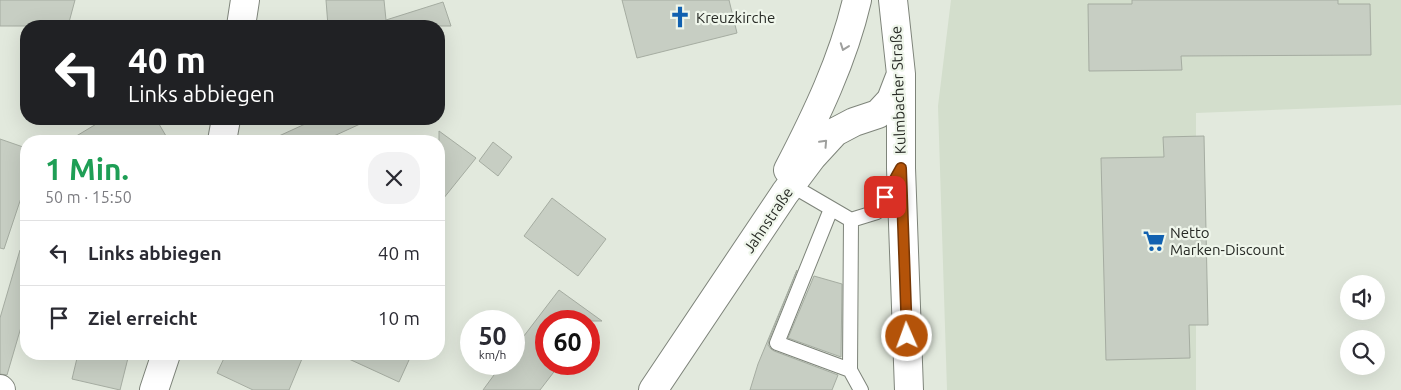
<!DOCTYPE html>
<html lang="de">
<head>
<meta charset="utf-8">
<style>
  body { margin:0; font-family:Ubuntu,sans-serif; background:#f2f2f3; color:#2b2b33; height:100vh; display:flex; flex-direction:column; font-size:19px; white-space:nowrap }
  * { box-sizing:border-box; margin:0 }
  p { font-size:16px; color:#7c7c81 }
  .icon { flex:none; width:28px; height:28px; fill:none; stroke:currentColor; stroke-width:2; stroke-linecap:round; stroke-linejoin:round }
  .map { position:relative; flex:1; overflow:hidden }
  .side { position:absolute; left:20px; top:135px; width:425px; height:225px; display:flex; flex-direction:column; background:#fff; border-radius:20px; box-shadow:0 5px 20px #0002 }
  .side>* { flex:none }
  .top-card { position:absolute; left:20px; top:20px; width:425px; height:105px; border-radius:20px; box-shadow:0 5px 20px #0002; background:#202124; color:#fff; overflow:hidden }
  .controls { position:absolute; left:1340px; top:275px; display:grid; gap:10px }
  .controls a { display:grid; place-items:center; width:45px; height:45px; border-radius:50%; background:#fff; box-shadow:0 5px 20px #0002; font-size:25px }
  .speed { position:absolute; left:460px; top:310px; display:flex; gap:10px; font-size:25px; font-weight:700; text-align:center }
  .speed>* { display:grid; place-content:center; width:65px; height:65px; border-radius:50%; background:#fff; box-shadow:0 5px 20px #0002; line-height:1 }
  .speed small { font-size:12px; font-weight:400 }
  .speed .limit { border:8px solid #d22; background:#fff; color:#111 }
  .pin { position:absolute; display:grid; place-items:center; width:42px; height:42px; color:#fff; margin:-21px; border-radius:10px; box-shadow:0 2px 8px #0006 }
  .me { position:absolute; width:55px; margin:-28px; rotate:358deg; stroke-linejoin:round; filter:drop-shadow(0 0 4px #0008) }
  .turn { display:flex; align-items:center; gap:18px; height:105px; padding:0 25px; font-size:22px }
  .turn .icon { width:65px; height:65px; stroke-width:2.5 }
  .turn b { display:block; font-size:35px; line-height:42px }
  .round { display:grid; place-items:center; flex:none; width:52px; height:52px; border-radius:20px; background:#f2f2f3 }
  .head { display:flex; align-items:center; justify-content:space-between; height:85px; padding:0 25px }
  h1 { font-size:30px; font-weight:600; line-height:38px; color:#1e9e55 }
  ul { padding:0; list-style:none }
  li { display:flex; align-items:center; gap:15px; height:65px; padding:0 25px; border-top:1px solid #e1e1e2 }
  li div { flex:1 }
  li b { display:block; font-size:19px }
  li em { font-style:normal }
  .map>svg:first-child { display:block }
  .built { fill:#d3decc }
  .building { fill:#c7cec3; stroke:#a5aca1 }
  .lines { fill:none; stroke-linecap:round; stroke-linejoin:round }
  .lane-casing { stroke:#7e847a; stroke-width:16 }
  .street-casing { stroke:#7e847a; stroke-width:30 }
  .primary-casing { stroke:#7e847a; stroke-width:30 }
  .lane { stroke:#fff; stroke-width:14 }
  .street { stroke:#fff; stroke-width:28 }
  .primary { stroke:#fff; stroke-width:28 }
  .oneway { stroke:#9e9f9d }
  .route-casing { stroke:#753606; stroke-width:12 }
  .route { stroke:#b45309; stroke-width:9 }
  .labels { text-anchor:middle; dominant-baseline:central; stroke-width:4.5; stroke-linejoin:round; paint-order:stroke }
  .poi-label { font-size:15px; fill:#272a25; stroke:#eff6eb; text-anchor:start }
  .street-label { font-size:15px; fill:#272a25; stroke:#eff6eb }
</style>
</head>
<body>
<div class="map">
<svg width="1401" height="390" viewBox="0 0 1401 390">
  <rect width="100%" height="100%" fill="#e2e9dd"/>
  <path class="built" d="M951,0H1401V105L1196,113V390H947L938,106Z"/>
  <path class="building" d="M0,0H75L68,26H0Z
    M326,0H384L386,20L443,2L451,26H328Z
    M622,0H729L737,33L637,58Z
    M1132,0H1338V4H1370L1371,55L1181,56L1182,70L1089,71L1088,4H1132Z
    M99,119H156L169,141H68L98,123Z
    M316,119H371L323,141H268Z
    M439,131L476,158L439,204Z
    M1204,136L1208,325H1189L1190,358L1106,360L1101,158L1164,157L1163,137Z
    M0,139L26,148V183L4,249L0,248Z
    M493,142L512,157L498,176L479,161Z
    M552,198L606,239L578,276L524,236Z
    M20,250L26,251V310L7,375L0,374V318Z
    M797,270L769,340L768,345L771,349L774,351L838,375L832,390H750L758,364Z
    M814,276L842,284L841,357L788,338Z
    M559,290L602,321H546V364H560L540,390H483L502,364H514V349Z
    M78,354H129L120,390L72,379Z
    M226,354H304L289,390H253L217,373Z
    M338,354H396L409,360L399,382Z"/>
  <g class="lines">
    <g class="lane-casing">
      <path id="lane" d="M791,185L851,220L877,212L897,175
        M831,209L777,343L850,370
        M851,220L850,370L861,390"/>
    </g>
    <g class="street-casing">
      <path id="street" d="M241,26L245,0
        M222,141L226,119
        M0,389L1,390
        M154,390L166,354"/>
    </g>
    <g class="primary-casing">
      <path id="primary" d="M893,0L901,74V168L909,390
        M788,170C816,116 843,60 857,0
        M653,390L785,193L812,157L835,132L854,122L878,114L891,100L901,74"/>
    </g>
    <use href="#lane" class="lane"/>
    <use href="#street" class="street"/>
    <use href="#primary" class="primary"/>
  </g>
  <defs><path id="oneway-chevron" d="M-2-3.5L2.5 0L-2 3.5" fill="none" stroke-width="1.6" stroke-linecap="round" stroke-linejoin="round" transform="scale(1.25)"/></defs>
  <g class="oneway">
    <use href="#oneway-chevron" transform="translate(844 47) rotate(110)"/>
    <use href="#oneway-chevron" transform="translate(824 143) rotate(-47)"/>
  </g>
  <g class="lines">
    <g class="route-casing">
      <path id="route" d="M885,197L901,168L907,336"/>
    </g>
    <use href="#route" class="route"/>
  </g>
  <defs>
    <g id="church-bare" transform="scale(1.725)"><path d="M-1.2-6h2.4v3.5h3.3v2.4h-3.3V6h-2.4V-.1h-3.3v-2.4h3.3Z" fill="#1161b0" stroke="#eff6eb" stroke-width="2.5" paint-order="stroke"/></g>
    <g id="supermarket-bare" transform="scale(1.725)"><path d="M-6-5.5h2.5l.6 2H6L4.5 2H-2.5L-4.4-4H-6ZM-1.5 3.2a1.3 1.3 0 1 0 .1 0ZM3 3.2a1.3 1.3 0 1 0 .1 0Z" fill="#1161b0" stroke="#eff6eb" stroke-width="2.5" paint-order="stroke"/></g>
  </defs>
  <g fill-rule="evenodd">
    <use href="#church-bare" x="680" y="17"/>
    <use href="#supermarket-bare" x="1154" y="241"/>
  </g>
  <g class="labels">
    <g class="poi-label">
      <text x="696" y="17">Kreuzkirche</text>
      <text x="1170" y="232">Netto<tspan x="1170" dy="17">Marken-Discount</tspan></text>
    </g>
    <g class="street-label">
      <text transform="translate(898 90) rotate(-92)">Kulmbacher Straße</text>
      <text transform="translate(768 220) rotate(-56)">Jahnstraße</text>
    </g>
  </g>
</svg>
<div class="controls">
<a><svg class="icon" aria-label="sound" viewBox="0 0 24 24"><path d="M4 9h4l5-4v14l-5-4H4zM17 9q2 3 0 6"/></svg></a>
<a><svg class="icon" aria-label="search" viewBox="0 0 24 24"><circle cx="10" cy="10" r="6"/><path d="M15 15l6 6"/></svg></a>
</div>
<div class="speed"><div>50<small>km/h</small></div><div class="limit">60</div></div>
<div class="pin" style="left:885px;top:197px;background:#d93025"><svg class="icon" aria-label="arrive" viewBox="0 0 24 24"><path d="M6 21V4h12l-3 4 3 4H6"/></svg></div>
<svg class="me" style="left:907px;top:336px" viewBox="-20 -20 40 40"><circle r="17" fill="#b45309" stroke="#fff" stroke-width="3"/><path d="M0-11L8 9 0 5-8 9z" fill="#fff"/></svg>
<div class="top-card">
<div class="turn"><svg class="icon" aria-label="left" viewBox="0 0 24 24"><path d="M17 20v-9H6M10 6l-5 5 5 5"/></svg><div><b>40 m</b>Links abbiegen</div></div>
</div>
<section class="side">
<div class="head"><div><h1>1 Min.</h1><p>50 m · 15:50</p></div><a class="round"><svg class="icon" aria-label="close" viewBox="0 0 24 24"><path d="M6 6l12 12M18 6L6 18"/></svg></a></div>
<ul>
<li><svg class="icon" aria-label="left" viewBox="0 0 24 24"><path d="M17 20v-9H6M10 6l-5 5 5 5"/></svg><div><b>Links abbiegen</b></div><em>40 m</em></li>
<li><svg class="icon" aria-label="arrive" viewBox="0 0 24 24"><path d="M6 21V4h12l-3 4 3 4H6"/></svg><div><b>Ziel erreicht</b></div><em>10 m</em></li>
</ul>
</section>
</div>
</body>
</html>
